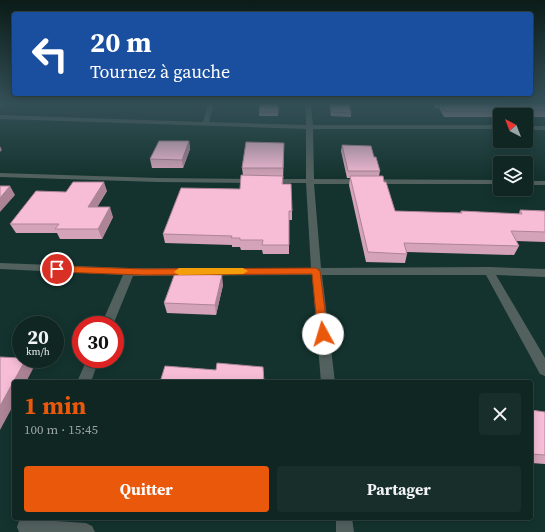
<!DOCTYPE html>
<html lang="fr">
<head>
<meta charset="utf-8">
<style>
  body { margin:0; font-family:"Source Serif 4",serif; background:#182e2a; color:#f1f3f6; height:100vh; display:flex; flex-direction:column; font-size:15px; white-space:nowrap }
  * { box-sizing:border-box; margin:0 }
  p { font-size:13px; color:#9ba5a5 }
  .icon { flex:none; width:22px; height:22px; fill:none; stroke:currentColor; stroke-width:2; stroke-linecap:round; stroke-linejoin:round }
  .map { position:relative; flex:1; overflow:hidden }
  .sheet { position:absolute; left:12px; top:380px; width:521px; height:140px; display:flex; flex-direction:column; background:#0f2622; border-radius:4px; box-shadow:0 2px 10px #0003,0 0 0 1px #2f4340 }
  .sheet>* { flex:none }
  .hud { position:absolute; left:12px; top:12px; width:521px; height:84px; border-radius:4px; box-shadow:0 2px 10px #0003,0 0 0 1px #2f4340; background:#1a4fa0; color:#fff; overflow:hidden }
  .needle { width:26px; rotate:318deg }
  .fabs { position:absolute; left:493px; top:108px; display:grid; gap:8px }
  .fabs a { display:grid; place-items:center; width:40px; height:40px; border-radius:4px; background:#0f2622; box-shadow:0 2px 10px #0003,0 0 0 1px #2f4340; font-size:20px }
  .speed { position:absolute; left:12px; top:316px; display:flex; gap:8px; font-size:20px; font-weight:700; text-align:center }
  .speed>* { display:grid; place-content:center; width:52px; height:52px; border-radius:50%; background:#0f2622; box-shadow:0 2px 10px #0003,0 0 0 1px #2f4340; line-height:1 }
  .speed small { font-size:10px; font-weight:400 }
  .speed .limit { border:6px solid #d22; background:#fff; color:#111 }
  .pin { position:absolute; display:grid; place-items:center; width:34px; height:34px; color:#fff; margin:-17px; border:2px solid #fff; border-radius:50%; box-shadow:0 1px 4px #0007 }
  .me { position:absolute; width:44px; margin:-22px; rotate:354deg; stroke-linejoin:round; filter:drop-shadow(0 0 3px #0008) }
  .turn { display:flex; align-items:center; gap:14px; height:84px; padding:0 12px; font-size:18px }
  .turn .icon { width:52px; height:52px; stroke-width:2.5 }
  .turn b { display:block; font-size:28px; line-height:34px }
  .round { display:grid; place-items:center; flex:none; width:42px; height:42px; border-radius:4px; background:#182e2a }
  .head { display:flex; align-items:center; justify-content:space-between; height:68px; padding:0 12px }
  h1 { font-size:24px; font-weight:700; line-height:30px; color:#ea580c }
  .button { display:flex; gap:8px; margin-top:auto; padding:8px 12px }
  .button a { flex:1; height:46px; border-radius:4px; background:#ea580c; color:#fff; font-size:16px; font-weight:700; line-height:46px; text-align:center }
  .button a+a { background:#182e2a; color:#f1f3f6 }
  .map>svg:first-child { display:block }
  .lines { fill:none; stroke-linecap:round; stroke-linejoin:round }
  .minor { fill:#53615e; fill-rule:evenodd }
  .wall { fill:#d4a3b9 }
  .shaded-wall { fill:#ad8496 }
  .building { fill:#f7bdd7; stroke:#ad8496 }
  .route { fill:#ea580c; stroke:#983908 }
  .slow { fill:#f59e0b }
</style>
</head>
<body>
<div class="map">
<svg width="545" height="532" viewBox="0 0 545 532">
  <rect width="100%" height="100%" fill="#14332e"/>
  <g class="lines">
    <path class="minor" d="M0,104H7L0,109Z
      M208,104H214L209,122L306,125L305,104H311L313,125H500V129H313L314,179L500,180V184H314L321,268L489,267L545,269V277L496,275L545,358V376L540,374L486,275H322L335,382H321L312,275L133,276L113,325H101L123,275L0,269V263L129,268H311L306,183H270L266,181L270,179H306V129L0,119V115L203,122Z
      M526,126H545V130H526Z
      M0,173L158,178L254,179L258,181L254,183L158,182L0,177Z
      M526,181H545V185H526Z
      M87,359H99L91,382H77Z
      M336,518H352L354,532H336Z
      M25,519L86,523L92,526L95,532H19L17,527L19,521Z"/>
  </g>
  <path class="wall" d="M279,104L278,116H259V112Z
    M329,104H349L351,113V117L331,116Z
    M433,104H545V117H526V115H500V117H444L439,108H435Z
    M189,141L190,149L183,168H152L150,159Z
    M284,143L283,184L292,211V220H289V254H263L262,250H241L240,247H232V245L165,243L163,234L240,189L243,175L242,168Z
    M342,145L374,157L380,171L379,176L384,182L395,211L460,213L461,211L519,214L520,210L545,211V242L516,241L519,246L514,255L407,252V254L405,263L366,262L349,185L350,178H347L341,151Z
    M107,191L97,207L113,217L102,239H60L57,233H16L10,224Z
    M223,285L216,315L167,313L164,303Z
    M531,410L545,412V464L531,463Z"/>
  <path class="shaded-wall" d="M189,141L190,149L183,168L182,160Z
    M0,146L2,150L0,152Z
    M104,182L107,191L92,216L88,207Z
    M10,186L15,195L0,212V198Z
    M110,207L113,217L102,239L98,229Z
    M222,275L223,285L216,315L215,305Z
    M26,359H28L34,367L26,382H14V404L0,430V406Z"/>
  <path class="building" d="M260,104H278V112H259Z
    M330,104H349L351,113L331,112Z
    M442,104H545V110H509L510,111H446Z
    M159,141H189L182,160L150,159Z
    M246,142L284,143L283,168H242Z
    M342,145L371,146L374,157H376L380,171H348Z
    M241,175L283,176L282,184H291L292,211H289V245H262L263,240H240V238H231L232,236L163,234L181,188L240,189Z
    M350,176H383L384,182H386L395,211L462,213L461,211L522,214L520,210L545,211V232L511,231L519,246L404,243L407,254L368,252Z
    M73,182H104L88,207H110L98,229H55L59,224H10L36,191L66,192Z
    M0,186H10L0,198Z
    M175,273L222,275L215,305L164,303Z
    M0,357L21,358V359H26L0,406Z
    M217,363L263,367L264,382H160L165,366L216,370Z
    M531,410L545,412V455L531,454Z"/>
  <linearGradient id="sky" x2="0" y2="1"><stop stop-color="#0b1c19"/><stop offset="0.58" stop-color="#345057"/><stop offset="1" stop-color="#345057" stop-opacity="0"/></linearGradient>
  <rect width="545" height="178" fill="url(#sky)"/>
  <path class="route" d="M54,266L144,269L316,268L320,271L328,334L327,337L323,339L319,337L318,334L312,274L144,275L57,272L54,271L53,269Z"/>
  <path class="slow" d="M179,268H243L248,271L243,274L179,275L174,272Z"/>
</svg>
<div class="fabs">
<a><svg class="needle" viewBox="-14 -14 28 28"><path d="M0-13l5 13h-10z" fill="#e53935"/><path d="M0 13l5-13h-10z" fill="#9ba5a5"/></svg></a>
<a><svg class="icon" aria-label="layers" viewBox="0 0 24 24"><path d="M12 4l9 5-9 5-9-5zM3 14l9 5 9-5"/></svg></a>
</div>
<div class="speed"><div>20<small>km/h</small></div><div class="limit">30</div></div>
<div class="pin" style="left:57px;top:269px;background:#d93025"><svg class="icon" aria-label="arrive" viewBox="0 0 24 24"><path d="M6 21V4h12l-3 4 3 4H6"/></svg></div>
<svg class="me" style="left:323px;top:334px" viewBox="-20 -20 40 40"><circle r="19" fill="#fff"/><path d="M0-13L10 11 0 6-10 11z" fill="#ea580c"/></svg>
<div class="hud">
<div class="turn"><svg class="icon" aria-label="left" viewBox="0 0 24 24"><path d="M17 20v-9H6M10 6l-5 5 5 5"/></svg><div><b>20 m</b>Tournez à gauche</div></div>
</div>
<section class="sheet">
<div class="head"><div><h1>1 min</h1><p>100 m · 15:45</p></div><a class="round"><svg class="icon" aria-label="close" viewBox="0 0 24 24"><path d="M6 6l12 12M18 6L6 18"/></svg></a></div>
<div class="button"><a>Quitter</a><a>Partager</a></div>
</section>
</div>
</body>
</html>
